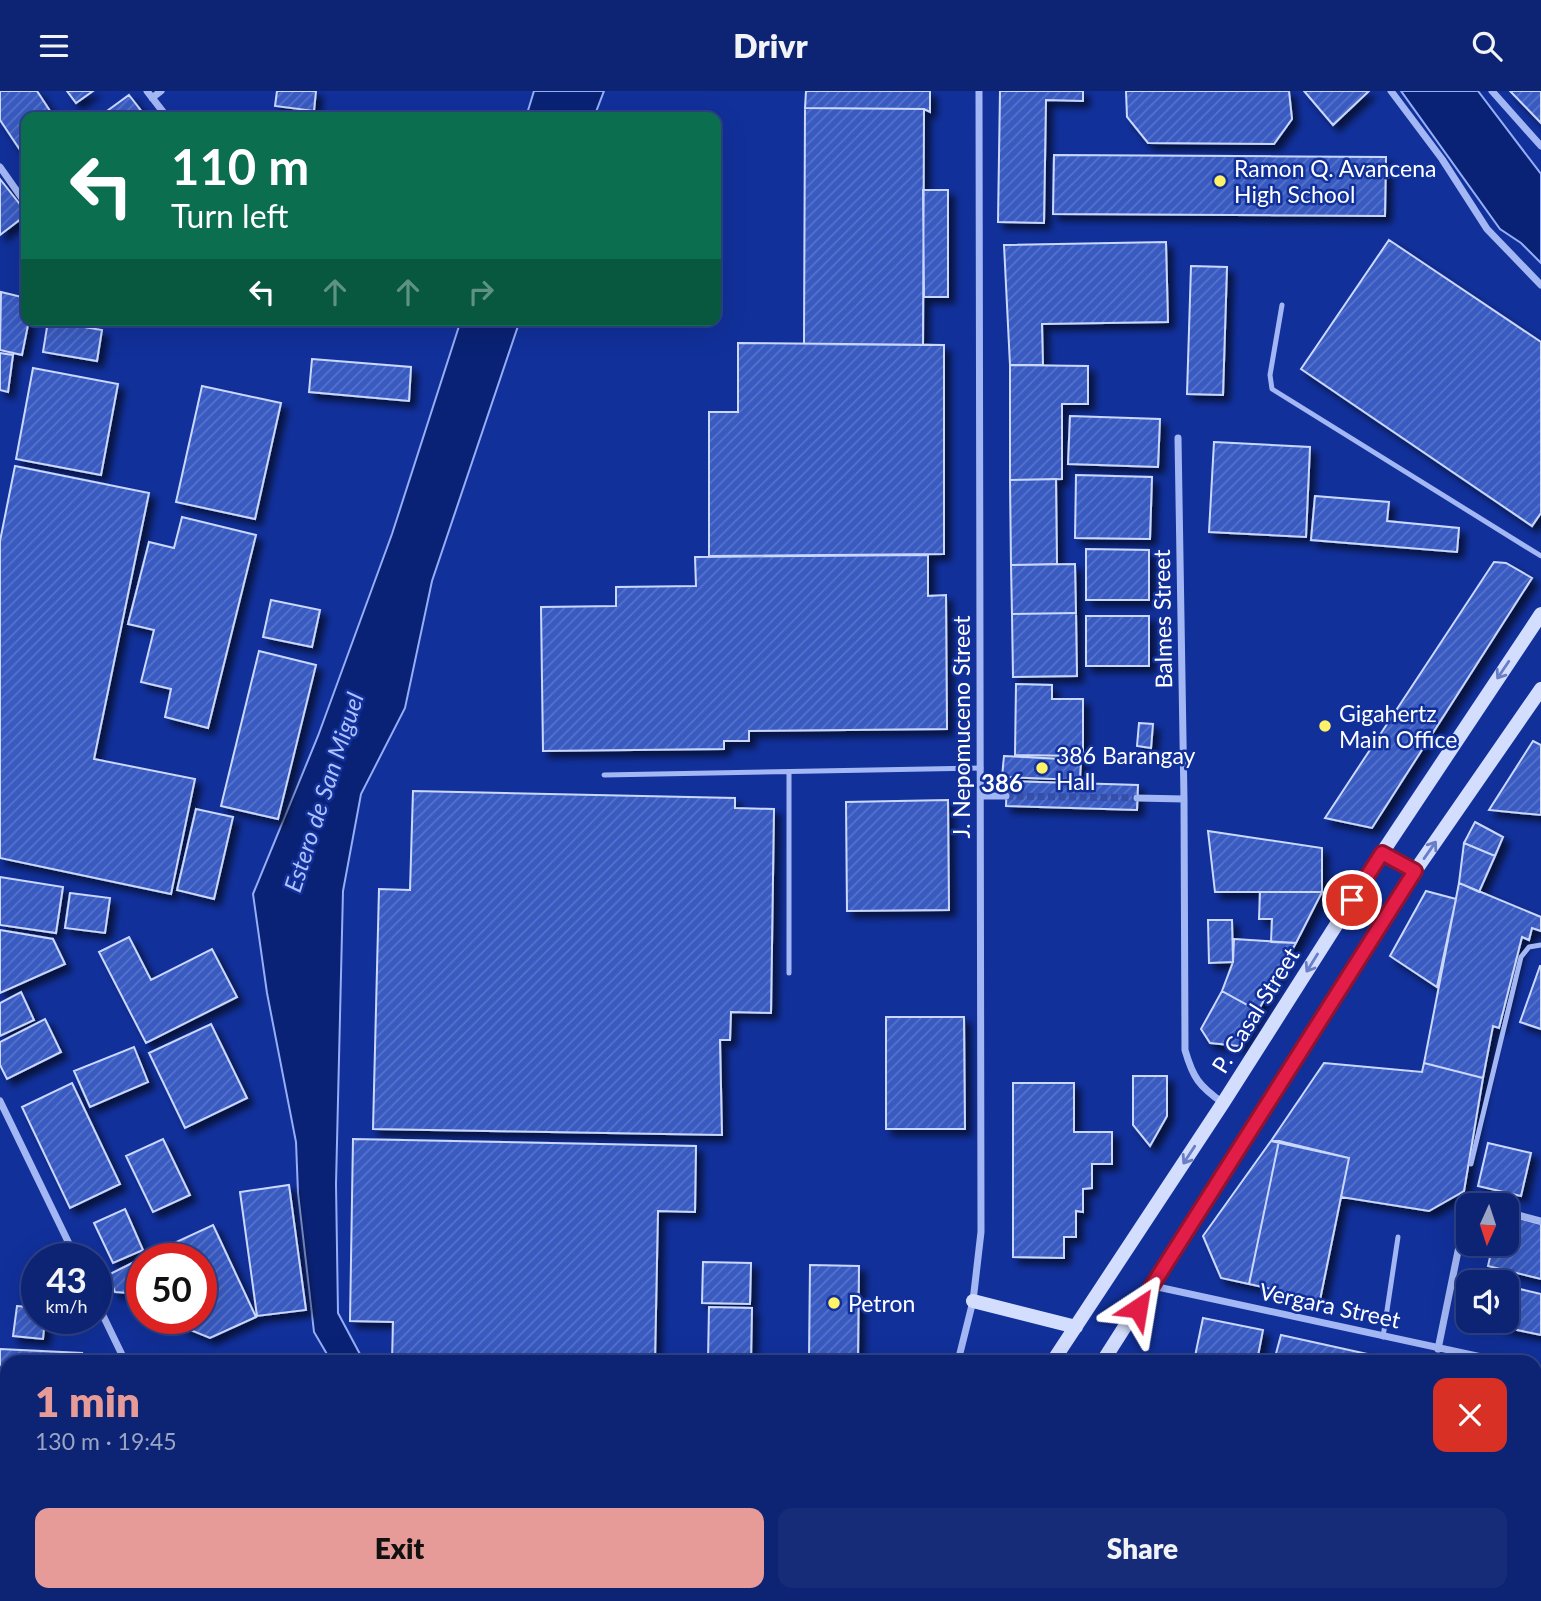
<!DOCTYPE html>
<html lang="en">
<head>
<meta charset="utf-8">
<style>
  body { margin:0; font-family:Lato,sans-serif; background:#162c79; color:#f1f3f6; height:100vh; display:flex; flex-direction:column; font-size:26px; white-space:nowrap }
  * { box-sizing:border-box; margin:0 }
  p { font-size:23px; color:#9aa4c5 }
  .icon { flex:none; width:38px; height:38px; fill:none; stroke:currentColor; stroke-width:2; stroke-linecap:round; stroke-linejoin:round }
  .map { position:relative; flex:1; overflow:hidden }
  .drawer { position:absolute; left:0px; top:1264px; width:1542px; height:247px; display:flex; flex-direction:column; background:#0d2474; border-radius:21px 21px 0 0; box-shadow:0 7px 28px #0002,0 0 0 2px #2d4186 }
  .drawer>* { flex:none }
  .hud { position:absolute; left:21px; top:21px; width:700px; height:214px; border-radius:14px; box-shadow:0 7px 28px #0002,0 0 0 2px #2d4186; background:#0b6e4f; color:#fff; overflow:hidden }
  .needle { width:46px; rotate:183deg }
  .buttons { position:absolute; left:1456px; top:1102px; display:grid; gap:14px }
  .buttons a { display:grid; place-items:center; width:63px; height:63px; border-radius:14px; background:#0d2474; box-shadow:0 7px 28px #0002,0 0 0 2px #2d4186; font-size:35px }
  .speed { position:absolute; left:21px; top:1152px; display:flex; gap:14px; font-size:35px; font-weight:700; text-align:center }
  .speed>* { display:grid; place-content:center; width:91px; height:91px; border-radius:50%; background:#0d2474; box-shadow:0 7px 28px #0002,0 0 0 2px #2d4186; line-height:1 }
  .speed small { font-size:18px; font-weight:400 }
  .speed .limit { border:10px solid #d22; background:#fff; color:#111 }
  .pin { position:absolute; display:grid; place-items:center; width:60px; height:60px; color:#fff; margin:-30px; border:4px solid #fff; border-radius:50%; box-shadow:0 2px 7px #0007 }
  .me { position:absolute; width:77px; margin:-38px; rotate:33deg; stroke-linejoin:round; filter:drop-shadow(0 0 5px #0008) }
  .turn { display:flex; align-items:center; gap:24px; height:147px; padding:0 35px; font-size:32px }
  .turn .icon { width:91px; height:91px; stroke-width:2.5 }
  .turn b { display:block; font-size:49px; line-height:60px }
  .lanes { display:flex; align-items:center; height:66px; padding:0 35px; background:#0003; justify-content:center; gap:35px; direction:ltr }
  .lanes .off { opacity:.35 }
  .round { display:grid; place-items:center; flex:none; width:74px; height:74px; border-radius:14px; background:#162c79 }
  .overview { display:flex; align-items:center; justify-content:space-between; height:119px; padding:0 35px }
  h1 { font-size:42px; font-weight:800; line-height:52px; color:#e69b98 }
  .button { display:flex; gap:14px; margin-top:auto; padding:14px 35px }
  .button a { flex:1; height:80px; border-radius:14px; background:#e69b98; color:#111; font-size:28px; font-weight:800; line-height:80px; text-align:center }
  .button a+a { background:#162c79; color:#f1f3f6 }
  header { display:flex; justify-content:space-between; align-items:center; height:91px; padding:0 35px; background:#0d2474; font-size:32px; font-weight:800 }
  .map>svg:first-child { display:block }
  .grass { fill:url(#grass-tufts) }
  .water { fill:#0a2275; stroke:#95aef7; stroke-width:2 }
  .building { fill:url(#building-hatch); stroke:#cbd8fe; stroke-width:2; filter:url(#shadow) }
  .lines { fill:none; stroke-linecap:round; stroke-linejoin:round }
  .street-tunnel { stroke:#354fa9; stroke-width:7; stroke-dasharray:7 3.5; stroke-linecap:butt }
  .lane { stroke:#a3b7f4; stroke-width:5 }
  .street { stroke:#a3b7f4; stroke-width:7 }
  .secondary { stroke:#d3ddfd; stroke-width:14 }
  .oneway { stroke:#687ec7 }
  .route-casing { stroke:#92132f; stroke-width:18 }
  .route { stroke:#e11d48; stroke-width:12 }
  .poi-dot { fill:#fff266; stroke:#11309a; stroke-width:2.5 }
  .labels { text-anchor:middle; dominant-baseline:central; stroke-width:5; stroke-linejoin:round; paint-order:stroke }
  .poi-label { font-size:23px; fill:#fff; stroke:#11309a; text-anchor:start }
  .street-label { font-size:23px; fill:#fff; stroke:#11309a }
  .neighbourhood-label { font-size:24px; font-weight:bold; fill:#fff; stroke:#11309a }
  .water-label { font-size:24px; font-style:italic; fill:#b0c2fb; stroke:#11309a }
</style>
</head>
<body>
<header><svg class="icon" aria-label="menu" viewBox="0 0 24 24"><path d="M4 6h16M4 12h16M4 18h16"/></svg>Drivr<svg class="icon" aria-label="search" viewBox="0 0 24 24"><circle cx="10" cy="10" r="6"/><path d="M15 15l6 6"/></svg></header>
<div class="map">
<svg width="1541" height="1510" viewBox="0 0 1541 1510">
  <defs>
    <pattern id="grass-tufts" width="24" height="20" patternUnits="userSpaceOnUse" patternTransform="scale(1.75)"><rect width="24" height="20" fill="#264aba"/><path d="M3 7l-1-3M5 7V3M7 7l1-3M15 17l-1-3M17 17v-4M19 17l1-3" fill="none" stroke="#4765c4"/></pattern>
    <pattern id="building-hatch" width="6" height="6" patternUnits="userSpaceOnUse" patternTransform="scale(1.75)"><rect width="6" height="6" fill="#395ac1"/><path d="M-1 1l2-2M0 6l6-6M5 7l2-2" fill="none" stroke="#5773ca"/></pattern>
    <filter id="shadow"><feDropShadow dx="6" dy="6" stdDeviation="3.5" flood-color="#0009"/></filter>
  </defs>
  <rect width="100%" height="100%" fill="#11309a"/>
  <path class="grass" d="M493,1503H663V1510H494Z"/>
  <path class="water" d="M534,0H604L594,26H526Z
    M1401,0H1478L1541,83V172L1521,152L1500,138Z
    M461,229H520L432,490L405,617L361,703L343,800L336,1093L338,1222L361,1265L367,1270H331L314,1241L298,1102L296,1051L267,902L253,803L318,645L392,443Z
    M428,1503H473L474,1510H429Z"/>
  <path class="building" d="M0,0H37L54,26H26V68L0,29Z
    M67,0H93L76,12Z
    M277,0H316L314,20L275,15Z
    M806,0H930V21L924,18L805,17Z
    M1000,0H1083V10L1046,9L1044,132L998,131Z
    M1126,0H1289L1292,28L1274,53L1148,52L1127,26Z
    M1304,0H1369L1333,34Z
    M1510,0H1541V32Z
    M129,4L146,26H102L100,25Z
    M805,17L924,18L923,254L804,253Z
    M1054,64L1386,66L1385,125L1053,123Z
    M0,88L26,121V124L0,144Z
    M923,99H948V206H924Z
    M1389,149L1541,251V422L1532,435L1301,278Z
    M1166,151L1168,231L1042,233L1043,274H1010L1004,154Z
    M1191,175L1227,176L1223,304L1187,303Z
    M1,201L26,207V229H29L22,264L0,259Z
    M48,230L102,239L97,270L43,261Z
    M738,252L944,254V463L709,465V321H738Z
    M0,262L13,264L8,301L0,299Z
    M312,268L411,276L409,310L309,301Z
    M1010,274L1088,275V313H1062V388L1010,389Z
    M33,277L118,293L101,384L16,368Z
    M202,295L281,312L255,428L176,411Z
    M1070,325L1160,328L1158,376L1068,373Z
    M1214,351L1310,356L1306,446L1209,441Z
    M15,375L149,402L94,668L195,688L171,803L0,767V450Z
    M1076,384L1152,386L1150,448L1075,447Z
    M1056,388L1057,473L1011,474L1010,389Z
    M1315,405L1389,411L1387,430L1459,437L1457,461L1311,449Z
    M182,426L256,444L208,637L165,626L171,598L141,591L154,539L128,533L149,451L174,457Z
    M1086,458L1149,459V509H1086Z
    M928,464V505L946,504L947,638L749,640V650H724V658L543,660L541,516L616,515V496L696,495L695,466Z
    M1494,471L1506,472L1532,487L1372,737L1325,727Z
    M1075,473L1076,522L1012,523L1011,474Z
    M271,509L320,519L312,556L263,546Z
    M1076,522L1077,585L1013,586L1012,523Z
    M1086,525H1149V575H1086Z
    M259,560L316,574L278,728L221,715Z
    M1016,593L1052,594V608H1083V665L1015,664Z
    M1139,632L1153,633L1151,657L1137,655Z
    M1533,650L1541,654V724L1489,719Z
    M1004,665L1081,669L1080,689L1002,686Z
    M1007,690L1138,694L1137,719L1006,715Z
    M413,700L735,707V717L774,718L771,922L731,921L730,949H720L722,1044L373,1038L379,798L410,799Z
    M948,709L949,819L847,820L846,711Z
    M196,718L233,726L214,808L177,799Z
    M1475,731L1503,746L1495,765L1464,752Z
    M1208,740L1322,757V801H1215Z
    M1464,752L1495,765L1479,801L1459,792Z
    M0,786L63,796L56,842L0,834Z
    M1459,792L1541,826V840L1532,837L1529,849L1522,846L1499,937L1493,935L1483,987L1424,972Z
    M1426,800L1456,808L1437,896L1390,865Z
    M1260,801H1322L1296,852L1271,851L1272,828H1259Z
    M70,802L110,807L105,842L65,837Z
    M1208,829H1232L1233,871L1209,872Z
    M0,839L53,848L65,873L0,902Z
    M129,846L151,889L212,858L237,906L146,952L99,861Z
    M1234,848L1296,852L1258,920L1222,900L1233,871Z
    M1540,875H1541V938L1520,931Z
    M1222,900L1258,920L1239,955L1210,952L1201,938Z
    M21,901L34,929L0,945V912Z
    M886,926H964L965,1038H886Z
    M45,928L61,961L7,988L0,974V951Z
    M211,933L247,1007L185,1037L149,962Z
    M134,956L148,991L90,1016L74,980Z
    M1324,972L1422,981L1424,972L1483,987L1464,1100L1429,1120L1341,1106L1349,1067L1271,1050Z
    M1133,985H1167V1025L1150,1055L1133,1034Z
    M72,992L120,1093L70,1117L22,1016Z
    M1013,992H1074V1041H1112V1073H1092V1097L1083,1098V1121L1076,1120V1146H1064V1167L1013,1166Z
    M163,1048L190,1104L153,1121L126,1065Z
    M353,1048L696,1055L695,1121L658,1120L655,1270H392L393,1231L350,1230Z
    M1271,1050H1279L1249,1193L1221,1187L1203,1145Z
    M1279,1050L1349,1067L1320,1209L1249,1193Z
    M1488,1052L1531,1062L1521,1105L1478,1095Z
    M289,1094L306,1219L257,1225L240,1101Z
    M125,1118L143,1159L113,1172L94,1132Z
    M1507,1124L1541,1133V1188L1488,1175L1493,1153H1507Z
    M213,1134L256,1226L210,1247L183,1236L178,1227H201V1167H142Z
    M142,1167V1203L115,1201L108,1184Z
    M703,1171L751,1172L750,1213L702,1212Z
    M810,1174L859,1175L858,1270H809Z
    M1465,1188L1484,1192H1468V1223L1458,1221Z
    M1507,1195L1541,1203V1244L1498,1235L1499,1230H1507Z
    M17,1215L37,1217V1227H45L43,1248L13,1245Z
    M709,1216L752,1217L751,1270H708Z
    M1203,1227L1263,1239L1257,1270H1194Z
    M1281,1244L1399,1270H1274Z
    M0,1258L82,1262L81,1270H7V1295L0,1294Z
    M218,1264L220,1270H199Z
    M1541,1306V1370L1535,1368V1331Z
    M1541,1430V1463L1535,1461Z
    M5,1502L167,1503L170,1510H8Z
    M344,1503H415V1510H344Z
    M687,1503H765V1510H687Z
    M773,1503H841V1510H773Z
    M875,1503H916V1510H876Z
    M1030,1503H1176L1174,1510H1029Z
    M1325,1503H1393L1392,1510H1323Z
    M1393,1503H1429L1444,1507V1510H1392Z
    M1460,1503H1483L1512,1510H1459Z"/>
  <g class="lines">
    <path class="street-tunnel" d="M1006,705L1137,707"/>
    <path class="lane" d="M1282,214L1270,284L1272,298L1541,465
      M604,684L981,677
      M789,882V682
      M1471,1073L1521,866L1529,856L1541,854
      M1383,1246L1398,1146"/>
    <path class="street" d="M147,0L167,26
      M1391,0L1442,68L1487,138L1541,194
      M1492,0L1541,55
      M152,7L161,0
      M0,76L26,113
      M1178,347L1184,708L1185,959C1193,987 1199,995 1223,1012
      M981,705H1006
      M1137,707L1184,708
      M0,1010L76,1167
      M1481,1115H1484
      M1507,1121L1541,1130
      M1153,1195L1500,1270
      M96,1210L125,1270
      M1438,1258L1465,1126L1468,1122
      M958,1270L973,1210L981,1141L979,0
      M1535,1278L1541,1279
      M0,1349H7
      M266,1510L268,1503"/>
    <path class="secondary" d="M1382,762L1415,780
      M973,1210L1076,1236
      M1053,1270L1223,1012L1382,762L1541,523
      M1103,1270L1415,780L1541,598
      M1535,1495L1541,1496
      M948,1510V1503
      M989,1510V1503"/>
  </g>
  <defs><path id="oneway-shaft" d="M-6 0H5M1.5-3L5.5 0L1.5 3" fill="none" stroke-width="1.6" stroke-linecap="round" stroke-linejoin="round" transform="scale(1.75)"/></defs>
  <g class="oneway">
    <use href="#oneway-shaft" transform="translate(1503 579) rotate(124)"/>
    <use href="#oneway-shaft" transform="translate(1430 759) rotate(-55)"/>
    <use href="#oneway-shaft" transform="translate(1312 872) rotate(122)"/>
    <use href="#oneway-shaft" transform="translate(1189 1064) rotate(123)"/>
  </g>
  <g class="lines">
    <g class="route-casing">
      <path id="route" d="M1138,1217L1415,780L1382,762L1352,809"/>
    </g>
    <use href="#route" class="route"/>
  </g>
  <g class="poi-dot">
    <circle cx="1220" cy="90" r="7"/>
    <circle cx="1325" cy="635" r="7"/>
    <circle cx="1042" cy="677" r="7"/>
    <circle cx="834" cy="1212" r="7"/>
  </g>
  <g class="labels">
    <g class="poi-label">
      <text x="1234" y="77">Ramon Q. Avancena<tspan x="1234" dy="26">High School</tspan></text>
      <text x="1339" y="622">Gigahertz<tspan x="1339" dy="26">Main Office</tspan></text>
      <text x="1056" y="664">386 Barangay<tspan x="1056" dy="26">Hall</tspan></text>
      <text x="848" y="1212">Petron</text>
    </g>
    <g class="street-label">
      <text transform="translate(1162 528) rotate(-91)">Balmes Street</text>
      <text transform="translate(961 636) rotate(-90)">J. Nepomuceno Street</text>
      <text transform="translate(1255 919) rotate(-58)">P. Casal Street</text>
      <text transform="translate(1330 1214) rotate(12)">Vergara Street</text>
    </g>
    <g class="neighbourhood-label">
      <text x="1002" y="691">386</text>
    </g>
    <g class="water-label">
      <text transform="translate(323 701) rotate(-72)">Estero de San Miguel</text>
    </g>
  </g>
</svg>
<div class="buttons">
<a><svg class="needle" viewBox="-14 -14 28 28"><path d="M0-13l5 13h-10z" fill="#e53935"/><path d="M0 13l5-13h-10z" fill="#9aa4c5"/></svg></a>
<a><svg class="icon" aria-label="sound" viewBox="0 0 24 24"><path d="M4 9h4l5-4v14l-5-4H4zM17 9q2 3 0 6"/></svg></a>
</div>
<div class="speed"><div>43<small>km/h</small></div><div class="limit">50</div></div>
<div class="pin" style="left:1352px;top:809px;background:#d93025"><svg class="icon" aria-label="arrive" viewBox="0 0 24 24"><path d="M6 21V4h12l-3 4 3 4H6"/></svg></div>
<svg class="me" style="left:1138px;top:1217px" viewBox="-20 -20 40 40"><path d="M0-17L14 15 0 8-14 15z" fill="#e11d48" stroke="#fff" stroke-width="4"/></svg>
<div class="hud">
<div class="turn"><svg class="icon" aria-label="left" viewBox="0 0 24 24"><path d="M17 20v-9H6M10 6l-5 5 5 5"/></svg><div><b>110 m</b>Turn left</div></div>
<div class="lanes"><svg class="icon" aria-label="left" viewBox="0 0 24 24"><path d="M17 20v-9H6M10 6l-5 5 5 5"/></svg><svg class="icon off" aria-label="ahead" viewBox="0 0 24 24"><path d="M12 20V5M6 11l6-6 6 6"/></svg><svg class="icon off" aria-label="ahead" viewBox="0 0 24 24"><path d="M12 20V5M6 11l6-6 6 6"/></svg><svg class="icon off" aria-label="right" viewBox="0 0 24 24"><path d="M7 20v-9h11M14 6l5 5-5 5"/></svg></div>
</div>
<section class="drawer">
<div class="overview"><div><h1>1 min</h1><p>130 m · 19:45</p></div><a class="round" style="background:#d93025;color:#fff"><svg class="icon" aria-label="close" viewBox="0 0 24 24"><path d="M6 6l12 12M18 6L6 18"/></svg></a></div>
<div class="button"><a>Exit</a><a>Share</a></div>
</section>
</div>
</body>
</html>
